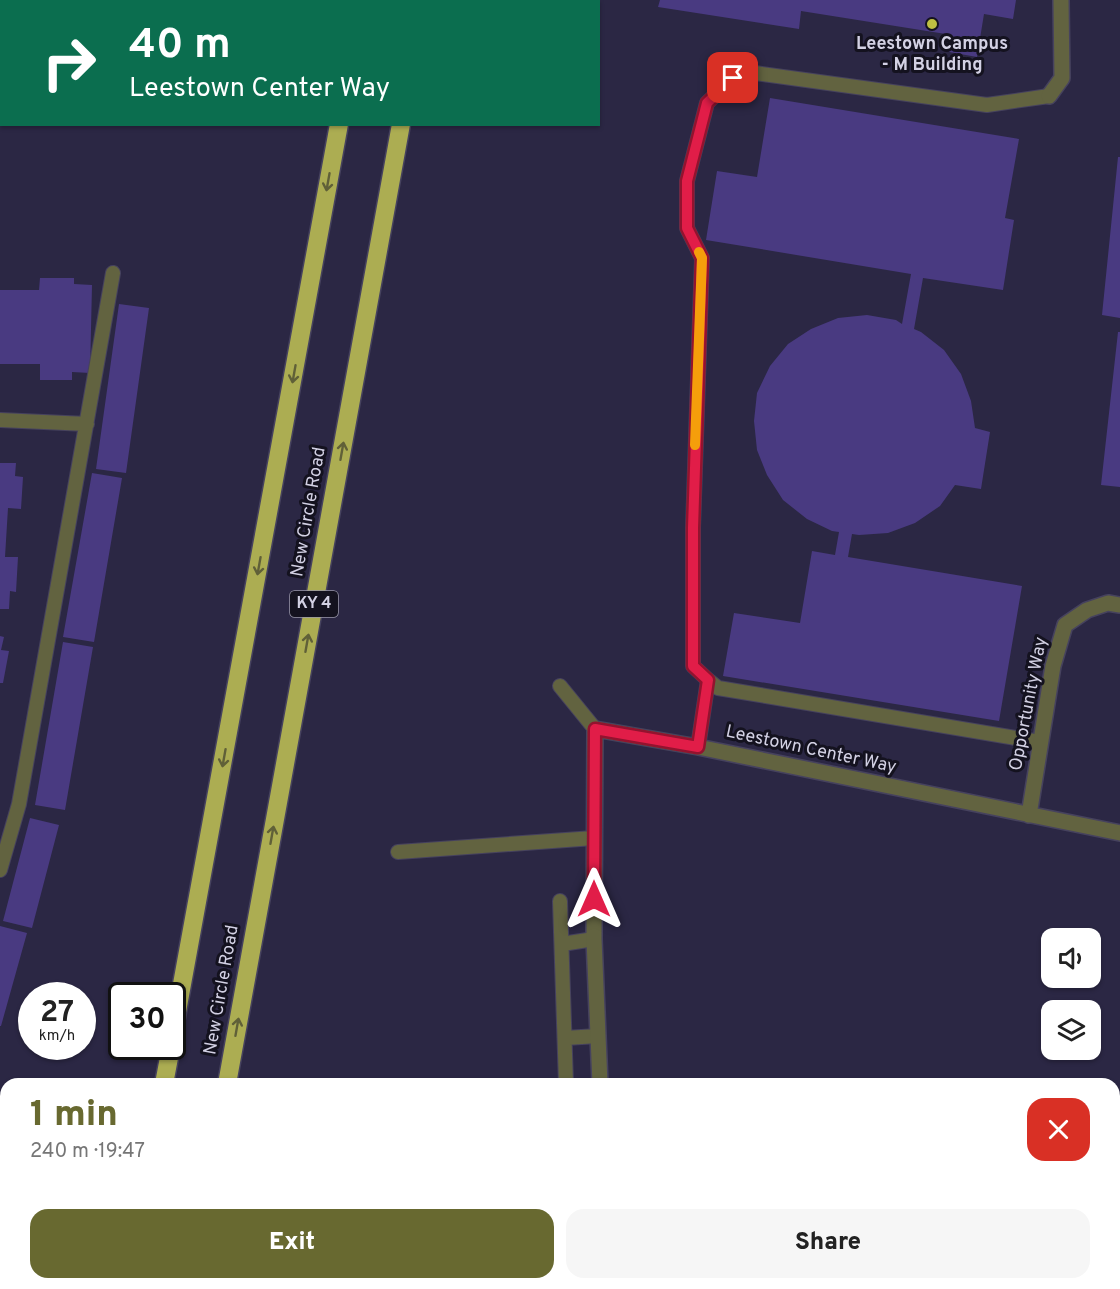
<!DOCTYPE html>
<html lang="en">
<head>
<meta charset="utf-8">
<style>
  body { margin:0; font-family:Overpass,sans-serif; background:#f6f6f6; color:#222; height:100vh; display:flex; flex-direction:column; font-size:22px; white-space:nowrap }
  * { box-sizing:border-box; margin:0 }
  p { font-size:20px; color:#767676 }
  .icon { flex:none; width:33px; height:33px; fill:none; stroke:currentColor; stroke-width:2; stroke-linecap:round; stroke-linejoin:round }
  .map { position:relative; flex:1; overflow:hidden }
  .details { position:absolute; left:0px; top:1078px; width:1120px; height:212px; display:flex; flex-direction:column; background:#fff; border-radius:18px 18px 0 0; box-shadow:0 2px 4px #0004 }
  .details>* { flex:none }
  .guide { position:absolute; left:0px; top:0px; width:600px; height:126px; box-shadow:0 2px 4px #0004; background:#0b6e4f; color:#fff; overflow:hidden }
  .tools { position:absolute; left:1041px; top:928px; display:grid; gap:12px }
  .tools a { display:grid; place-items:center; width:60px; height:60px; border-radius:12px; background:#fff; box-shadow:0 2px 4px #0004; font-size:30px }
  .speed { position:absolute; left:18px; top:982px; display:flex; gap:12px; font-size:30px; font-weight:700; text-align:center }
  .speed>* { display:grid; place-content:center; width:78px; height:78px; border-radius:50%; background:#fff; box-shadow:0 2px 4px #0004; line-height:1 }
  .speed small { font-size:15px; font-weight:400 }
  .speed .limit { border:3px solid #111; border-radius:9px; background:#fff; color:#111 }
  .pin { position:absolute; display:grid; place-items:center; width:51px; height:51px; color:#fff; margin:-26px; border-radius:12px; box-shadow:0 3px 9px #0006 }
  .me { position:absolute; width:66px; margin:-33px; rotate:0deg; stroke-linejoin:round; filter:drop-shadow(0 0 4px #0008) }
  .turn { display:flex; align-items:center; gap:21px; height:126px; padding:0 30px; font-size:27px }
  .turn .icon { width:78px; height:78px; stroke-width:2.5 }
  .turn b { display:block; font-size:42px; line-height:51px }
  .round { display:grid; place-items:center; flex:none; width:63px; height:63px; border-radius:18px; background:#f6f6f6 }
  .summary { display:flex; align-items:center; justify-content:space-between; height:102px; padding:0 30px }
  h1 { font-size:36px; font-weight:800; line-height:45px; color:#686930 }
  .cta { display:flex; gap:12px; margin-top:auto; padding:12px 30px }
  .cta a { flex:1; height:69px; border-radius:18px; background:#686930; color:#fff; font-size:24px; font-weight:800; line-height:69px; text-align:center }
  .cta a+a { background:#f6f6f6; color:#222 }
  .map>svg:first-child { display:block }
  .building { fill:#493a81 }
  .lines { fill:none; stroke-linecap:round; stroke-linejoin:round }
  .service-casing { stroke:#46425e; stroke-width:16 }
  .minor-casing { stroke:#46425e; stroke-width:18 }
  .motorway-casing { stroke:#46425e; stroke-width:21 }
  .service { stroke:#626340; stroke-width:14 }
  .minor { stroke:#626340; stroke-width:15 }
  .motorway { stroke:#acad52; stroke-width:18 }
  .oneway { stroke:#606038 }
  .route-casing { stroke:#92132f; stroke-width:15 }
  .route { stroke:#e11d48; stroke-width:10 }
  .slow { stroke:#f59e0b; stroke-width:10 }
  .poi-dot { fill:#bebf42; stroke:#14121f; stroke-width:2 }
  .labels { text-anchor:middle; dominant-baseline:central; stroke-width:6; stroke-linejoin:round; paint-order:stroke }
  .shield { fill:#14121f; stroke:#9a98a9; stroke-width:1.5 }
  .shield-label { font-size:16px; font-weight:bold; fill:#d3d1e4 }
  .poi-label { font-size:18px; font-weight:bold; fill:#d3d1e4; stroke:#14121f }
  .street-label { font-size:18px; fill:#d3d1e4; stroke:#14121f }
</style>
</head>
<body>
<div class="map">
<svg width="1120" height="1289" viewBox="0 0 1120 1289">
  <rect width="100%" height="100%" fill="#2b2744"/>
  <path class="building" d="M660,0H1016L1013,19L984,14L977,57L949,52L952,35L801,11L799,29L658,7Z
    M770,98L1019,139L1005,218L1014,220L1003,290L923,278L914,329L921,332L944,350L961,374L971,401L975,428L990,432L981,489L955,485L940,506L915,523L888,533L859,535L852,534L848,557L1022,586L999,721L723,676L734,613L800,623L812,551L835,555L839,532L832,531L807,519L783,500L767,475L757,450L754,421L757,393L770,366L788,344L811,329L838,318L867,315L896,320L902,324L911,274L706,240L717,171L757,177Z
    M1118,157H1120V318L1102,315Z
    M40,278H74V284L92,285L90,373L72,372V380H40V364H0V290H39Z
    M119,304L149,308L126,473L96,469Z
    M1118,332H1120V487L1101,485Z
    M0,463H16L15,476L23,477L21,509L8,508L5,557H18L16,592L10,591L9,609H0Z
    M92,473L122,478L94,642L63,637Z
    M0,636L4,637L1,650L9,651L3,683H0Z
    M63,642L93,647L65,810L35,805Z
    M30,818L59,825L32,928L3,921Z
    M0,926L27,933L1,1026H0Z"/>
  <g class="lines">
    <g class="service-casing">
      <path id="service" d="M0,420L87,424
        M560,686L595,729
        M1040,742L718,688L708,680L693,666V528L702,258L687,228V181L707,103L733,78L755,73L987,105L1049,96
        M698,747L708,680
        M398,852L594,838
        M0,870L19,804L113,273
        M560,901L566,1084
        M562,944L594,939
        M565,1038L598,1036
        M573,1284V1289"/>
    </g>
    <g class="minor-casing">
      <path id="minor" d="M1049,96L1062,78L1061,0
        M1029,815L1053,666L1065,625L1087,610L1108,603L1120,605
        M600,1084L594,939L595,729L698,747L1120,833
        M607,1284L608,1289"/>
    </g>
    <g class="motorway-casing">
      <path id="motorway" d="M361,2V0
        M424,2V0
        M172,1039L339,124
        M164,1084L171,1047
        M227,1084L401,124
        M127,1289L128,1284
        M189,1289L190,1284"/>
    </g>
    <use href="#service" class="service"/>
    <use href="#minor" class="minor"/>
    <use href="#motorway" class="motorway"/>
  </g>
  <defs><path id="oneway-shaft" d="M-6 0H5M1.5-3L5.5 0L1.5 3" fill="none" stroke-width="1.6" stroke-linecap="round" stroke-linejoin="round" transform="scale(1.5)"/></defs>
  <g class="oneway">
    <use href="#oneway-shaft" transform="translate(328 182) rotate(100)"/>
    <use href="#oneway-shaft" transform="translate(294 374) rotate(100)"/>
    <use href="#oneway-shaft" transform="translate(342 451) rotate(-80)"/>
    <use href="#oneway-shaft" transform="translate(259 566) rotate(100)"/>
    <use href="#oneway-shaft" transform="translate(307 643) rotate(-80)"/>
    <use href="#oneway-shaft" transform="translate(224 758) rotate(100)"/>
    <use href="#oneway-shaft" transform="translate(272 835) rotate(-80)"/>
    <use href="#oneway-shaft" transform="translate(237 1027) rotate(-80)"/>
  </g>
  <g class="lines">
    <g class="route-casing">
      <path id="route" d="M594,899L595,729L698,747L708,680L693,666V528L702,258L687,228V181L707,103L733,78"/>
    </g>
    <use href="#route" class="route"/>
    <path class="slow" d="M695,445L702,258L699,252"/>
  </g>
  <circle class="poi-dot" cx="932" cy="24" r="6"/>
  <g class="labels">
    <rect class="shield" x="290" y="591" width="48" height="26" rx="4.5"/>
    <g class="shield-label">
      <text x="314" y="604">KY 4</text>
    </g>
    <g class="poi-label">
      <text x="932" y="44">Leestown Campus<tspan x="932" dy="21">- M Building</tspan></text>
    </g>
    <g class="street-label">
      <text transform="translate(309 512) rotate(-80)">New Circle Road</text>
      <text transform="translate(1029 704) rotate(-79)">Opportunity Way</text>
      <text transform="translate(811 750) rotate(12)">Leestown Center Way</text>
      <text transform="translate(222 990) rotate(-80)">New Circle Road</text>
    </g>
  </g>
</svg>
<div class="tools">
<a><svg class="icon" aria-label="sound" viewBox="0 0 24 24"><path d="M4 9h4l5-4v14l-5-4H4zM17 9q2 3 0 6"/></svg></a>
<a><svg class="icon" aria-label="layers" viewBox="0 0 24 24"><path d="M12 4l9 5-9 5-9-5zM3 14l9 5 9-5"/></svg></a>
</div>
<div class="speed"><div>27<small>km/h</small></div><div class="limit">30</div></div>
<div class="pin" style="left:733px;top:78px;background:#d93025"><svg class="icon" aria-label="arrive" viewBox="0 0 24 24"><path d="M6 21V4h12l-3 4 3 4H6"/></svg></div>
<svg class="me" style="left:594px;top:899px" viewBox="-20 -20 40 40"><path d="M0-17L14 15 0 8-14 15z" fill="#e11d48" stroke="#fff" stroke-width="4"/></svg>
<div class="guide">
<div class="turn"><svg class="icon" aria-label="right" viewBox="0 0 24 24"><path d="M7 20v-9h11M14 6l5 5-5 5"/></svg><div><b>40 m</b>Leestown Center Way</div></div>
</div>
<section class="details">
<div class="summary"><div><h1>1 min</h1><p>240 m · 19:47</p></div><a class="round" style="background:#d93025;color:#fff"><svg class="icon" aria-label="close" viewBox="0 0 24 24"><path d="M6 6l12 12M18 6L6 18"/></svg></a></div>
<div class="cta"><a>Exit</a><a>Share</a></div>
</section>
</div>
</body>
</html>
